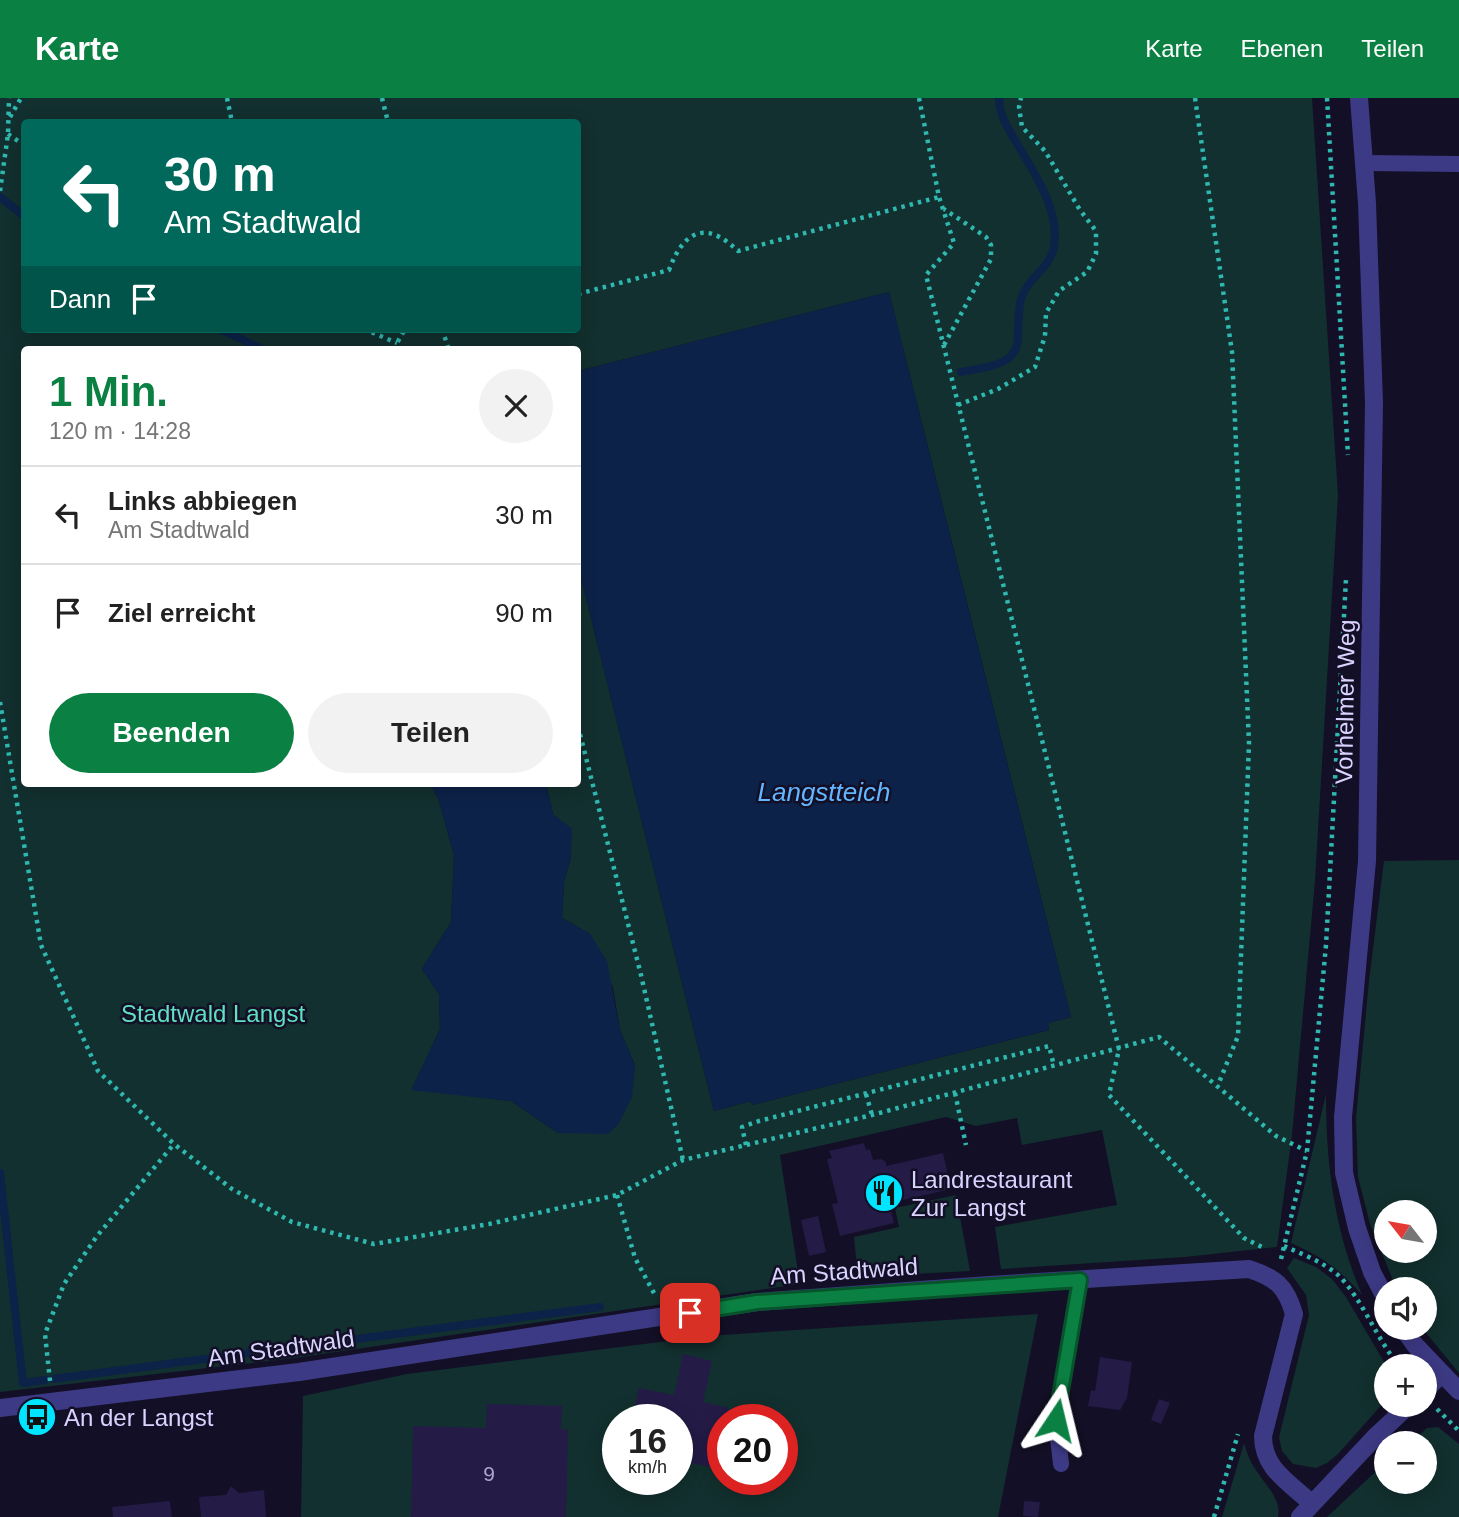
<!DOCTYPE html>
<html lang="de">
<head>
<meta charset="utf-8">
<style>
  body { margin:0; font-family:Arial,sans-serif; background:#f2f2f2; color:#222; height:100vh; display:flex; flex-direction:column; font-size:26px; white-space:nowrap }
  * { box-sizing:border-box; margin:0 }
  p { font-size:23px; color:#767676 }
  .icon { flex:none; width:38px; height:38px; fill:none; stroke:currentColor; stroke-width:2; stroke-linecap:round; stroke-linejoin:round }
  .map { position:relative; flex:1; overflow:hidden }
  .panel { position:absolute; left:21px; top:248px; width:560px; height:441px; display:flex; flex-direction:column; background:#fff; border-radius:7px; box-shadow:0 4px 18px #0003 }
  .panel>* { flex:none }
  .hud { position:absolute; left:21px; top:21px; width:560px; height:214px; border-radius:7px; box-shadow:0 4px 18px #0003; background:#00695c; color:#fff; overflow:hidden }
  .needle { width:46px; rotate:301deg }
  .buttons { position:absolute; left:1374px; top:1102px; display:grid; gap:14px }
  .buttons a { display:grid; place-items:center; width:63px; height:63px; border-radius:50%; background:#fff; box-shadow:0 4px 18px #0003; font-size:35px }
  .speed { position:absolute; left:602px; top:1306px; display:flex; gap:14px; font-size:35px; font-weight:700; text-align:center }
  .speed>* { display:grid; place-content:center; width:91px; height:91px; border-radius:50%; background:#fff; box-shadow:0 4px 18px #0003; line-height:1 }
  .speed small { font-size:18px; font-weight:400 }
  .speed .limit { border:10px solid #d22; background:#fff; color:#111 }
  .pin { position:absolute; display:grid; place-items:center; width:60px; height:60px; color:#fff; margin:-30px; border-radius:14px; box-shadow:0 4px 10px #0006 }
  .me { position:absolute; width:77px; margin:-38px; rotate:10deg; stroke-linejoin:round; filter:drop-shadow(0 0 5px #0008) }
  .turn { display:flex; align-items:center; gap:24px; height:147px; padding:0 28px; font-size:32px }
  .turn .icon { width:91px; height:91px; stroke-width:2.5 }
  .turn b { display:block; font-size:49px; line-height:60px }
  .then { display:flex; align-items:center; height:66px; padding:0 28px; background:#0003; gap:14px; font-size:26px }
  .round { display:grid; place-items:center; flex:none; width:74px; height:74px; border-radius:37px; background:#f2f2f2 }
  .overview { display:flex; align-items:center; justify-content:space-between; height:119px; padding:0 28px }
  h1 { font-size:42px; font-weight:600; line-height:52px; color:#0b8043 }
  .cta { display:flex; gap:14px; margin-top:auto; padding:14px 28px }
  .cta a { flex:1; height:80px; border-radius:42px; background:#0b8043; color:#fff; font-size:28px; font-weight:600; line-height:80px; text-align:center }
  .cta a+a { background:#f2f2f2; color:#222 }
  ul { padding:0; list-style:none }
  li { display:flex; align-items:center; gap:21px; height:98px; padding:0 28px; border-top:2px solid #e0e0e0 }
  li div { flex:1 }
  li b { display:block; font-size:26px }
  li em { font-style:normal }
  header { display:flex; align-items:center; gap:42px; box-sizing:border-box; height:98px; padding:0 35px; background:#0b8043; color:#fff }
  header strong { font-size:33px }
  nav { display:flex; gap:38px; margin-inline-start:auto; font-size:24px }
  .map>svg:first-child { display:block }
  .green { fill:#12302f; fill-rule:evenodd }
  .water { fill:#0c2248 }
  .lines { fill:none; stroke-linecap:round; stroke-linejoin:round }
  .stream { stroke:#0c2248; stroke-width:8 }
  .building { fill:#241b47 }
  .path { stroke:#2fb8b0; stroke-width:4.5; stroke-dasharray:3.5 5; stroke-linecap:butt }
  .service { stroke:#3d3a85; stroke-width:16 }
  .minor { stroke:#3d3a85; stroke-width:18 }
  .tertiary { stroke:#3d3a85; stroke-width:18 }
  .route-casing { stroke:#07532c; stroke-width:18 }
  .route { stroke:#0b8043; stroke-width:12 }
  .labels { text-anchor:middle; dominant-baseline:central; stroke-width:5; stroke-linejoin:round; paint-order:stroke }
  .number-label { font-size:21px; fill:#aca6d1 }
  .street-label { font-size:24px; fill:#d9d4ff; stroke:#130f26 }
  .park-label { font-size:24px; fill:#5fe0c0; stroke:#130f26 }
  .poi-label { font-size:24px; fill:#d9d4ff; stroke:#130f26; text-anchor:start }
  .water-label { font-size:26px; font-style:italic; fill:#62b6ff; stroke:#130f26 }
</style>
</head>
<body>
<header>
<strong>Karte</strong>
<nav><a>Karte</a><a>Ebenen</a><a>Teilen</a></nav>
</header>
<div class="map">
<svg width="1459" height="1419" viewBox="0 0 1459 1419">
  <rect width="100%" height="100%" fill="#130f26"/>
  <path class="green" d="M0,0H1312L1338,397L1315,783L1292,1037L1277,1149L1185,1159L1001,1171L995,1129L1117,1107L1102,1032L1022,1047L1017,1020L976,1028L946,1019L780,1057L800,1186L295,1260L0,1294ZM24,24H578V231H24ZM889,194L1071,919L1048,925L1049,932L752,1007L751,1003L714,1013L578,468V686H546L553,716L571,759L564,784L562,820L590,836L613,890L620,932L635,967L558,1035L511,1003L412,991L440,931L439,896L422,871L451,824L454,757L438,700L430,686H24V252H578V273Z
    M1459,762V1275L1422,1230H1424V1192H1397L1370,1126L1358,1079L1356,1020L1369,883L1384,763ZM1386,1115H1424V1153H1386Z
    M1326,996C1326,1066 1334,1131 1362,1197C1338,1170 1324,1160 1291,1145Z
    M956,1097L970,1173L858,1179L854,1139L899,1129L895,1110Z
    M1294,1160L1316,1169L1332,1181L1346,1199L1387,1269L1386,1302L1338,1356L1327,1365L1316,1370L1293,1366L1282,1353L1279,1339L1309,1217L1306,1197L1287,1170Z
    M1038,1216L998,1419H301L303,1298L407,1276L707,1238ZM618,1321H677V1381H618ZM723,1321H782V1381H723Z
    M1438,1329L1459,1346V1419H1327L1386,1364V1384H1424V1346H1409L1427,1330Z
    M1244,1345C1247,1355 1250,1364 1256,1372C1265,1387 1282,1401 1278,1419H1222Z"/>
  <path class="water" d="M889,194L1071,919L1048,925L1049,932L752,1007L751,1003L714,1013L578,468V273Z
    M430,686H546L553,716L572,731L571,759L564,784L562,820L590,836L607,863L620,932L635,967L632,999L618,1027L608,1036L558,1035L511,1003L411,992L440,931L439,896L422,871L451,824L454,757L438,700Z"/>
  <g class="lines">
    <path class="stream" d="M0,99L24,118
      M220,231L264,252
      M961,274C984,269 1018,269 1018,239C1018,226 1018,214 1021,201C1027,180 1051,170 1054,148C1060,111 1034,75 1016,44C1008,30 999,17 999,0
      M0,1075L23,1285L45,1282
      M53,1281L600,1209"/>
  </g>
  <path class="building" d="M864,1045L866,1052L870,1051L873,1062L881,1061L886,1064V1068L943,1055L951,1091L894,1104L893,1100L888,1101L894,1125L840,1138L832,1106L838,1105L827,1061L832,1060L829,1053Z
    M818,1118L826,1154L809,1158L801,1122Z
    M683,1256L712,1263L703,1304L729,1310L726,1321H723V1337L715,1370L677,1362V1321H632L639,1290L674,1297Z
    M1100,1259L1132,1264L1127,1300L1120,1312L1088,1308L1091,1292L1095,1293Z
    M1159,1301L1170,1305L1161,1326L1151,1322Z
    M487,1306L562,1308L561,1331L568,1332L566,1419H411L413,1328L486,1330Z
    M231,1388L239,1395L264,1392L266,1419H201L199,1399L226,1397Z
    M170,1403L172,1419H113L112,1409Z
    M1024,1403L1040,1404L1038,1419L1023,1418Z"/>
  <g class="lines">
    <path class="path" d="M227,0L232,24
      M382,0L388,24
      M919,0L939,99L954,145L926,177L1119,951L1109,997L1244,1140L1264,1150
      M1195,0L1232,254L1249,645L1238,938L1218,987
      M1327,0L1348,357
      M10,19L21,0
      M8,36L24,47
      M0,93L8,36L9,0
      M578,196L669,172C684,132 706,122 738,153L939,99
      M364,231L397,245
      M442,231L449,252
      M944,247L991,161V147L986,139L944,111
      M396,252L397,245L405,231
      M958,307L998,291L1035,269L1045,238L1046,215L1059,193L1087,174L1096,156V133L1080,112L1045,53L1022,29L1019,9L1021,0
      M0,604L41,847L98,973L174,1046L232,1091L292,1124L374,1146L489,1126L617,1097L683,1062L872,1017L1159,939L1276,1038L1307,1053
      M578,628L641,877L683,1062
      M955,995L966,1047
      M866,996L872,1017
      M746,1047L742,1029L759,1023L1049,948L1054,968
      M617,1097L635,1160L655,1197
      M1284,1148C1302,1156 1323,1164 1338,1177C1362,1200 1377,1242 1400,1269
      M1281,1161L1307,1053L1326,847L1346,481
      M50,1283L45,1236L64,1186L97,1138L174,1046
      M1437,1311L1459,1333
      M1214,1419L1238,1336"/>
    <path class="service" d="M1364,65L1459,66
      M1061,1366L1056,1322L1080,1182"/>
    <path class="minor" d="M1424,1293L1442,1276
      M0,1310L299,1274L757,1204L989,1187L1249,1171C1276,1180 1286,1188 1294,1216L1263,1338C1263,1371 1289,1384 1311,1405
      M1300,1419L1376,1338L1409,1307"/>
    <path class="tertiary" d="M1359,0L1367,105L1374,305L1367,763L1343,1019L1344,1075L1357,1130L1372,1174L1386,1201
      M1403,1230L1415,1247L1459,1293"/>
  </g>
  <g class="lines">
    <g class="route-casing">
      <path id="route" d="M690,1215L757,1204L1080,1182L1056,1322"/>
    </g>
    <use href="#route" class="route"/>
  </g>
  <defs>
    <g id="restaurant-disc" transform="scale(2.0125)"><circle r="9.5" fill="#00e5ff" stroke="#130f26"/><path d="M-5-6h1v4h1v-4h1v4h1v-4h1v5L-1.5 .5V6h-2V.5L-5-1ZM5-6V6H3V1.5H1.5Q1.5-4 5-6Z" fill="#111"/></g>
    <g id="bus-disc" transform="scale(2.0125)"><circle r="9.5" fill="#00e5ff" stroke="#130f26"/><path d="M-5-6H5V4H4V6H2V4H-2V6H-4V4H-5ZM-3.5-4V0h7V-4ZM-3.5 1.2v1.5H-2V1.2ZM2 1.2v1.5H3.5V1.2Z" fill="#111"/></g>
  </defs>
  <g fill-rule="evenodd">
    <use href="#restaurant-disc" x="884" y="1095"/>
    <use href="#bus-disc" x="37" y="1319"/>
  </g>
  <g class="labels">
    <g class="number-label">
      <text x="489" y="1375">9</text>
    </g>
    <g class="street-label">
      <text transform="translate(1345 604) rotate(-89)">Vorhelmer Weg</text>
      <text transform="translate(844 1173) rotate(-4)">Am Stadtwald</text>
      <text transform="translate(281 1250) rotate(-8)">Am Stadtwald</text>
    </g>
    <g class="park-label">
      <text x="213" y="915">Stadtwald Langst</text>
    </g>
    <g class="poi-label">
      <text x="911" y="1081">Landrestaurant<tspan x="911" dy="28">Zur Langst</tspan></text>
      <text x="64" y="1319">An der Langst</text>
    </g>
    <g class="water-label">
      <text x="824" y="694">Langstteich</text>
    </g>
  </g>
</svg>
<div class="buttons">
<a><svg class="needle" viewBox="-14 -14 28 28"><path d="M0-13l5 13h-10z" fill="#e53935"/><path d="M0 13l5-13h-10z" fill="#767676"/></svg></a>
<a><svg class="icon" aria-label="sound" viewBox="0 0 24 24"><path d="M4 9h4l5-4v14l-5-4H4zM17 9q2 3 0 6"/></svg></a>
<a>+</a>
<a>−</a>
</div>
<div class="speed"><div>16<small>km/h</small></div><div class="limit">20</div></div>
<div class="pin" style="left:690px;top:1215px;background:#d93025"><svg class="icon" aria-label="arrive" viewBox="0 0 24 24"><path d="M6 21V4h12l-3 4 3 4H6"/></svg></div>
<svg class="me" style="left:1056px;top:1322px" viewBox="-20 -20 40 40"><path d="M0-17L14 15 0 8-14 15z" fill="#0b8043" stroke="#fff" stroke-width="4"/></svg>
<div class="hud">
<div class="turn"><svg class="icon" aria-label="left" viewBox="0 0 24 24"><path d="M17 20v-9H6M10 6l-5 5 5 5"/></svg><div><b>30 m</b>Am Stadtwald</div></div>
<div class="then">Dann<svg class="icon" aria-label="arrive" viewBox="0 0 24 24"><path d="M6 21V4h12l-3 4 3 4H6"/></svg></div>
</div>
<section class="panel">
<div class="overview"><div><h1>1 Min.</h1><p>120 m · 14:28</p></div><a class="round"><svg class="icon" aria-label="close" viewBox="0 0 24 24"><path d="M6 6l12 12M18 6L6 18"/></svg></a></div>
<ul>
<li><svg class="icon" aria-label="left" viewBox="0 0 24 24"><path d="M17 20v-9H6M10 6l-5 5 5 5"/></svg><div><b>Links abbiegen</b><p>Am Stadtwald</p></div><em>30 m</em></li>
<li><svg class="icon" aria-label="arrive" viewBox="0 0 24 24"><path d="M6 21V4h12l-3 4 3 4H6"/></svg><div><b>Ziel erreicht</b></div><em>90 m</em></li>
</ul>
<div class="cta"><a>Beenden</a><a>Teilen</a></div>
</section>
</div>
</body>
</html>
